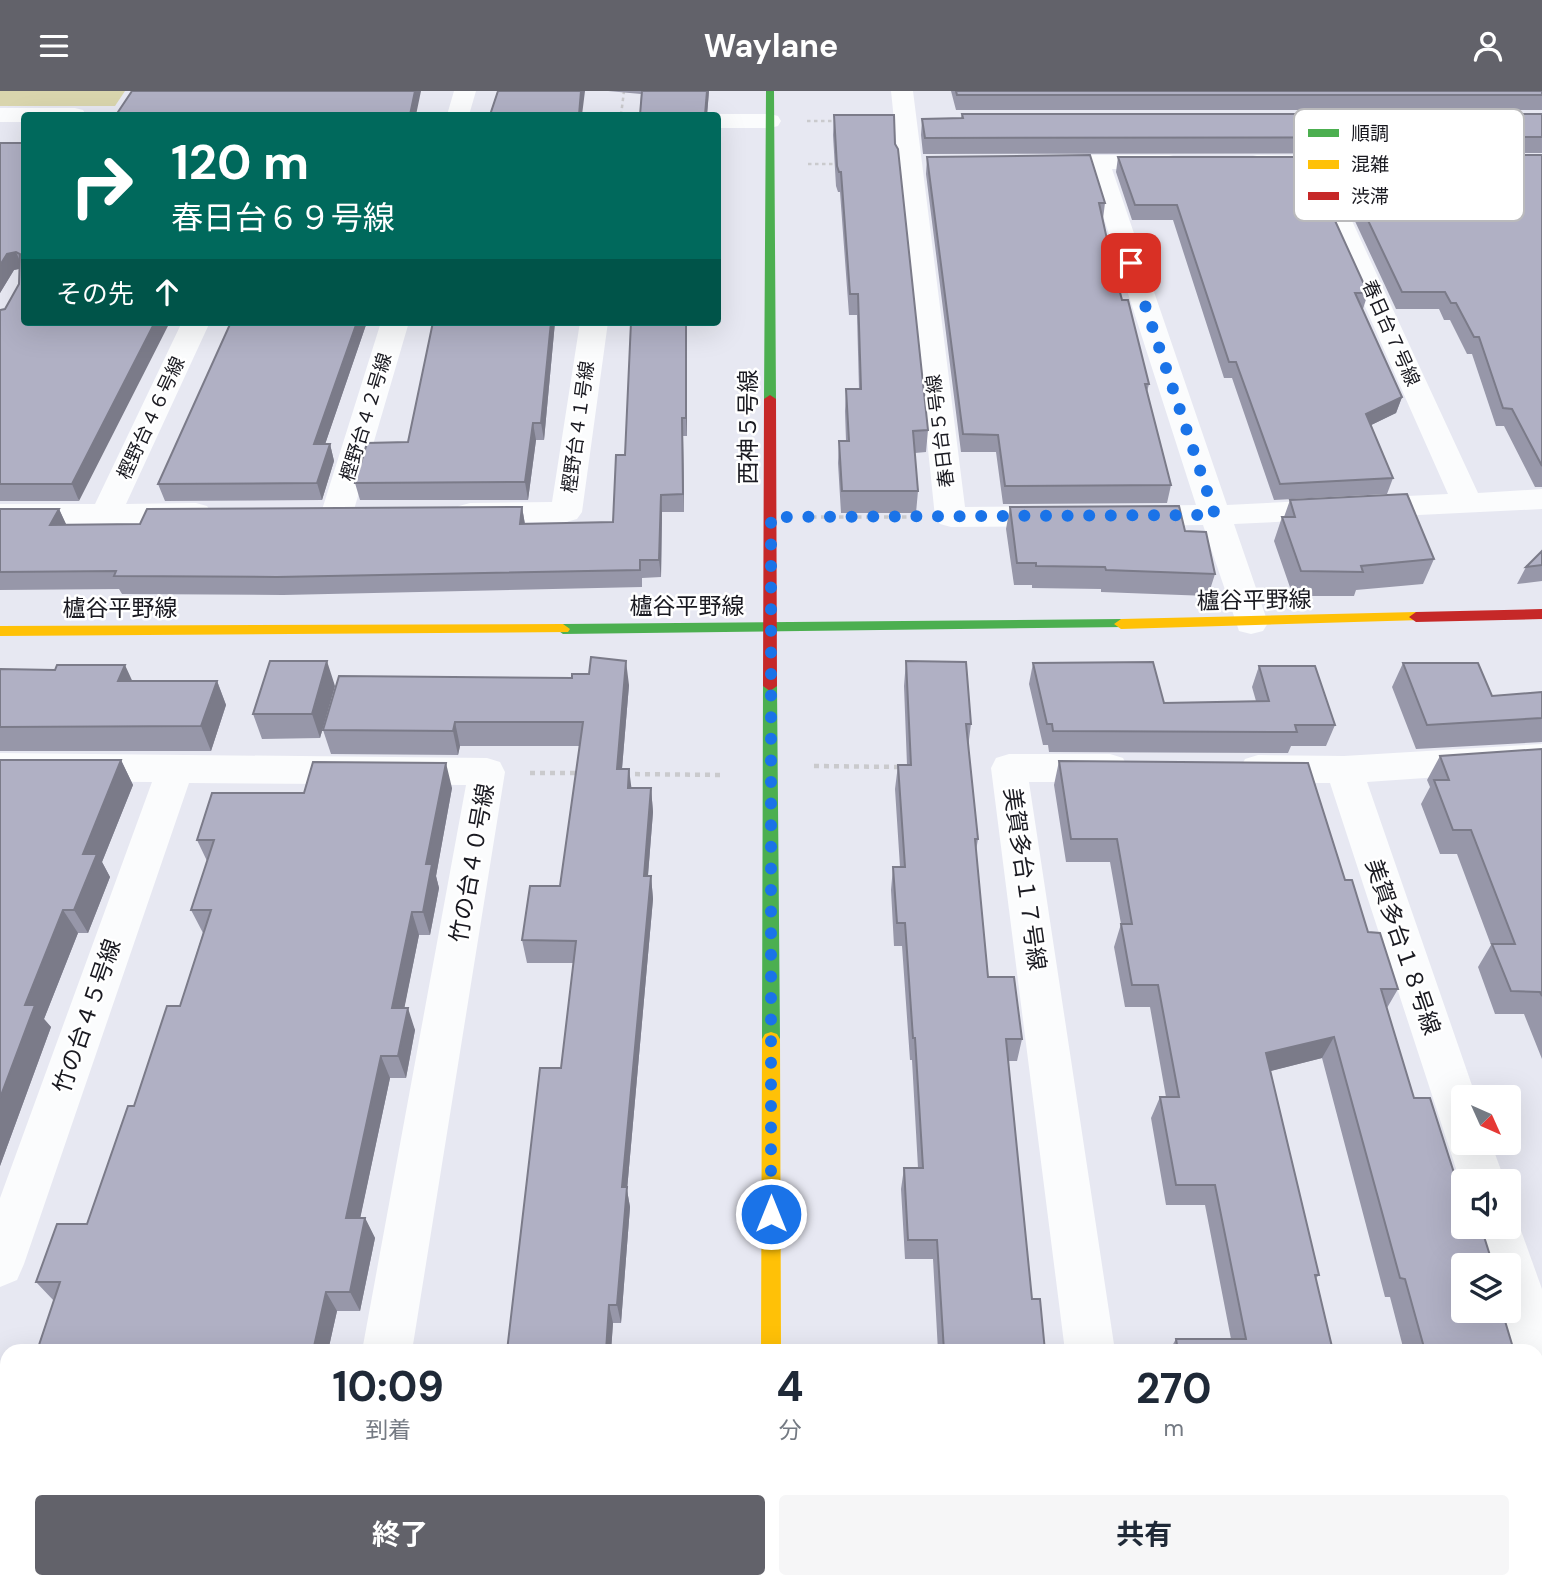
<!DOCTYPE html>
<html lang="ja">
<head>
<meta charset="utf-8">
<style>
  body { margin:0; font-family:"DM Sans","Noto Sans JP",sans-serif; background:#f6f6f7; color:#1f2937; height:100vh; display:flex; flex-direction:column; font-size:26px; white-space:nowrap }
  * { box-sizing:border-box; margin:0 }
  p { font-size:23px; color:#747a83 }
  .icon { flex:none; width:38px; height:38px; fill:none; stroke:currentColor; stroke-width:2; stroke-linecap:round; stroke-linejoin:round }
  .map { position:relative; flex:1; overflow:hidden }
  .sheet { position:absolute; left:0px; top:1253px; width:1544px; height:245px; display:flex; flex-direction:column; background:#fff; border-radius:21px 21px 0 0; box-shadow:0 7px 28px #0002 }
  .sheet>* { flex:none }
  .top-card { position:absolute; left:21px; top:21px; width:700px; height:214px; border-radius:7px; box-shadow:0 7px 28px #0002; background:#00695c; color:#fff; overflow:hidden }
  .needle { width:46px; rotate:135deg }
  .tools { position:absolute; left:1451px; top:994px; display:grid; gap:14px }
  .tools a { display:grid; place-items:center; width:70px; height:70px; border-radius:7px; background:#fff; box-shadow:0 7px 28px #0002; font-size:35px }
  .pin { position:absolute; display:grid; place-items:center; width:60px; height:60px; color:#fff; margin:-30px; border-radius:14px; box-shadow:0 4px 10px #0006 }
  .me { position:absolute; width:77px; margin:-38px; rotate:0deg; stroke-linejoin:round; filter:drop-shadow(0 0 5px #0008) }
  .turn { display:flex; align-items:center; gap:24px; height:147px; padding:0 35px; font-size:32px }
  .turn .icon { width:91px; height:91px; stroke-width:2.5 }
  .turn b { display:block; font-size:49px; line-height:60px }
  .then { display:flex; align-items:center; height:66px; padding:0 35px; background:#0003; gap:14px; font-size:26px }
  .eta { display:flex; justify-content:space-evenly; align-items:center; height:119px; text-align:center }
  .eta b { font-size:42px; font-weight:700; line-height:49px }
  .primary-button { display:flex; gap:14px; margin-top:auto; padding:14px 35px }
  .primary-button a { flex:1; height:80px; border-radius:7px; background:#62626a; color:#fff; font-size:28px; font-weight:700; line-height:80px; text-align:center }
  .primary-button a+a { background:#f6f6f7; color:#1f2937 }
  header { display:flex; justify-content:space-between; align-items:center; height:91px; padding:0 35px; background:#62626a; color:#fff; font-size:32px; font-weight:700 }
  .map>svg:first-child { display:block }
  .green { fill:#d9d5ad }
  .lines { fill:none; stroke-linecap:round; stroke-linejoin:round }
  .path-far2 { stroke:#cacacd; stroke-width:2.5; stroke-dasharray:3.5 3.5; stroke-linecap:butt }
  .path-far1 { stroke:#cacacd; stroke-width:3.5; stroke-dasharray:4.5 4.5; stroke-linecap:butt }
  .path { stroke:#cacacd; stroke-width:4.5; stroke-dasharray:5 5; stroke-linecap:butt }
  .street { fill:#fbfcfd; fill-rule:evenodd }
  .fast { fill:#4caf50; fill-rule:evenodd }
  .slow { fill:#ffc107; fill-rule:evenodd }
  .jam { fill:#c62828; fill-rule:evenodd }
  .wall { fill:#9797a9 }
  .shaded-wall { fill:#7b7b89 }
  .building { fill:#b0b0c4; stroke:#7b7b89; stroke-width:2 }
  .route { stroke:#1a73e8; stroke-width:12; stroke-dasharray:0 21.6 }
  .labels { text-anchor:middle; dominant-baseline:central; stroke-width:5; stroke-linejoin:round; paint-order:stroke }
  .far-street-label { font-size:19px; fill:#1a1a21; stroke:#fff }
  .street-label { font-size:23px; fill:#1a1a21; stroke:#fff }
  .key { fill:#fff; stroke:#bababc; stroke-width:2 }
  .key-label { font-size:19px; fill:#1a1a21 }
</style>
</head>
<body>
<header><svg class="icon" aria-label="menu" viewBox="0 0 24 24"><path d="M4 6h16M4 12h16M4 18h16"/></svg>Waylane<svg class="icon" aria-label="person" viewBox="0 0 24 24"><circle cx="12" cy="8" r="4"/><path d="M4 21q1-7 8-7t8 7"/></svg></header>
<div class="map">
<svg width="1542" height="1498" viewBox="0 0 1542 1498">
  <rect width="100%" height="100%" fill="#e7e8f2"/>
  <path class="green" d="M0,0H125L115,15H0Z"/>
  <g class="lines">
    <path class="path-far2" d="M621,24L624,0
      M807,30H837
      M808,73H838"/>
    <path class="path-far1" d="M812,426H908"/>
    <path class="path" d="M814,675L900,676
      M530,682H581
      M625,683L724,684"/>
    <path class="street" d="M454,0H476L469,24H447Z
      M891,0H913L965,416L1062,415L1073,418L1078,425L1073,432L1062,435L951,436L940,433L935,426Z
      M0,17H75L83,19L86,24H24V31H0Z
      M718,23H770L778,25L781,30L778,35L770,37H718V24H713Z
      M1040,64H1169L1177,66L1181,71L1177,76L1169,78H1112L1227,414L1448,403L1304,78L1249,76L1245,71L1249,66L1257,64L1394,66L1398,71L1394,76L1386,78H1328L1478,402L1542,398V418L1234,433L1268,532L1263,540L1251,543L1239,540L1203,434L1129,435L1118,432L1113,425L1118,418L1129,415L1196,414L1088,78L1032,76L1028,71L1032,66Z
      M182,231H210L126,413L196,412L207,415L212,422L207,429L196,432L0,433V413H95Z
      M381,231H409L353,422L348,429L337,432L326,429L321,422Z
      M580,231H608L582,421L577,428L566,431L470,432L459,429L454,422L459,415L470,412L552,411Z
      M1542,653V679L1367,691L1476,1006H1463V1052H1491L1505,1090H1463V1099L1330,692H1258L1245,688L1240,678L1245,668L1258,664L1344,665Z
      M0,662L487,667L500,671L505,681L412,1260H362L466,694L189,692L24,1173L17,1189L0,1196V1107L152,691L0,690Z
      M1009,663H1110L1123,667L1128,677L1123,687L1110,691H1029L1115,1260H1065L991,677L996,667Z
      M1508,1118L1514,1120L1542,1198V1295L1536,1293V1260H1514L1501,1220H1508V1174H1486L1473,1136H1508Z
      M320,1491H374V1498H318Z
      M1095,1491H1149L1151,1498H1095Z"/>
    <path class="fast" d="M766,0H774L776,308L770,312L764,308Z
      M1121,528L1126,530L1128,533L1126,536L563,543L556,538L563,533Z
      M770,590L777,595L780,948L777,953L771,955L765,953L762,948L763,595Z"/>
    <path class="slow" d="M1416,521L1421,523L1423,526L1421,529L1121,538L1114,533L1121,528Z
      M563,533L570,538L568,541L0,545V535Z
      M771,941L777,943L780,948L781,1260H761L762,948L765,943Z"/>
    <path class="jam" d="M770,304L776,308L777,595L770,600L763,595L764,308Z
      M1542,518V528L1416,531L1409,526L1416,521Z
      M760,1491H782V1498H760Z"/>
  </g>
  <path class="wall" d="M608,0H709L707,24H640L641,3Z
    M951,0H1542V19H956Z
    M962,23H1542V62L923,63L921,44L922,28L961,27Z
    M834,24L895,53L928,339L926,361L915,362L918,400L916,422H841L838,372L839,350H846L845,320L846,298H859L857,224H849L840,101H838L836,95L833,44Z
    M0,52L79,410H0V219L5,218L19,193V178L14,179L0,202Z
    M1337,64H1542V396H1535L1504,335H1496L1472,263H1467L1450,229H1444L1439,218H1396L1332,81Z
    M927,66L1105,112L1103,128L1112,171L1122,209L1149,293L1147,301L1171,394L1167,412L1003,413L996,361H961L926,83Z
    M1118,66L1368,202L1363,218H1362L1402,306L1396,322L1371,334L1393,387L1387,403L1274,409L1232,287H1224L1173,129H1132L1116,81Z
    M367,231L325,353H330L334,370L322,409L165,410L158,393Z
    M433,231H555L544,349H536L528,409H360L355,392L408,351Z
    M631,231H687V345H683L684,421H662L661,486L642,487V496L283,504L122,503L119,498L0,499V418H59L66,434L140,433L522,416L525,433L613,431L625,364Z
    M1290,409L1434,468L1423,493L1356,499L1354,505H1293L1274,450L1282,426H1284Z
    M1010,416L1185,440L1215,483L1208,505L1101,501V498L1032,497V494H1014L1006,438Z
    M1542,460V490L1517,493L1526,476Z
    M906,570L971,633L968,656L978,748L976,760L988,886L1022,948L1017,970H1008L1032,1208L1045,1260H938L933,1168H905L901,1098L904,1077H918L912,969H910L902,855H894L891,799L893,776H900L895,698L898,674H907L904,595Z
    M1033,572L1164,612L1256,610L1252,596L1259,575L1335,634L1326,655H1291L1288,662L1049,661L1048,654H1043L1029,593Z
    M1403,572L1492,605L1542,601V651L1416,658L1392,596Z
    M0,578L132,590H217L226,614L211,660H0Z
    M629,594L622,678L631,697H651L653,721L648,785H651L653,808L627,1099L630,1116L621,1232H613L611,1260H507L561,977L574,872H527L522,849L560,795L580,655H460L458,664L331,663L323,639Z
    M335,595L320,647L262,648L253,623Z
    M1542,658V968L1524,923H1495L1478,876L1491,854L1457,763H1440L1421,713L1430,696L1427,689L1440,665Z
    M0,669H121L133,694L102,771L110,786L88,842H78L44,928L51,936L0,1075Z
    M1059,670L1345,789L1368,841L1398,898L1387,917L1463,1174L1514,1260H1404L1390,1206H1385L1322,967L1270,980L1319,1184L1316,1187L1333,1260H1169L1176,1248H1231L1205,1114H1166L1151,1027L1160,1006H1166L1150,916H1125L1114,856L1121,833L1110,771H1066L1054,694Z
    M452,697L436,785L439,797L430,844H419L404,917L415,939L406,987H390L360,1127H365L375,1147L360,1220H337L328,1260H40L38,1257L54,1210L36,1191L87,1133L134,1015L180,915L203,842L191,819L207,770L197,749L304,702Z
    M1261,1491H1351L1352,1498H1262Z
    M1472,1491H1536L1542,1498H1473Z"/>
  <path class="shaded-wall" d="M415,0H421L416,24H410Z
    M581,0H585L582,24H579Z
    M707,0H709L707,24H705Z
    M16,161L23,177L14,179L0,202V174L7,163Z
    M155,231H170L79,410L72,393Z
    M357,231H367L319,371L314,353Z
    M551,231H555L544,349L541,332Z
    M686,231H687V345L686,327Z
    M1402,306L1396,322L1361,339L1366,323Z
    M682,327L683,345L684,421L683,403Z
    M533,332L536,349L528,409L525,391Z
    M330,353L334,370L322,409L317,392Z
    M661,404L662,421L661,486L659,469Z
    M522,416L525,434L520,433Z
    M59,418L67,435L50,434Z
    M327,570L335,595L320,647L312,623Z
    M626,570L629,594L620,701L617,678Z
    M125,574L136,598L118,590Z
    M217,590L226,614L211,660L201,635Z
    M455,631L460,655L458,664L453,640Z
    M121,669L133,694L102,771L110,786L88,842L74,819L83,763Z
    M446,672L452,697L436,785L439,797L430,844L423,821L426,773Z
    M629,678L632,701L628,697Z
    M651,697L653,721L646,808L644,785Z
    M651,785L653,808L627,1099L630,1116L621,1232L617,1214L622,1096Z
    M63,819L78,842L44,928L51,936L0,1075V1007L25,914Z
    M412,821L419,844L400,939L392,917Z
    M408,917L415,939L406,987L398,965Z
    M1334,946L1322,967L1255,984L1266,962Z
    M381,965L390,987L356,1147L346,1127Z
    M365,1127L375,1147L360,1220L350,1201Z
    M326,1201L337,1220L328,1260H313Z
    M609,1214L613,1232L611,1260H606Z
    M79,1491H102L100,1498H77Z
    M257,1491H273L272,1498L256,1495Z
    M603,1491H609L608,1498H603Z"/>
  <path class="building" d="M132,0H415L410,24H116Z
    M498,0H581L579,24H490Z
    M642,0H707L705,24H640Z
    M956,0H1542V4H957Z
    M962,23H1542V46L925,47L922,28L963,27Z
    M834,24H894L895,53L898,58L928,339L913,340L918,400H842L839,350H849L846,298H861L858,203H850L841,81H839L837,75Z
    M0,52H24V231H155L72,393H0V219L5,218L19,193L20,163L16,161L7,163L0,174Z
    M1090,64L1105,112H1099L1112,171L1122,209H1128L1149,293H1145L1171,394L1005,395L998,344L963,343L927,66Z
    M1337,64H1542V375L1512,318L1503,317L1479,246H1474L1456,212H1451L1445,201H1402Z
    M1118,66H1306L1368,202H1355L1402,306L1366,323L1393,387L1280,393L1236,271H1229L1177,114H1135Z
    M231,231H357L314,353H330L317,392L158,393Z
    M433,231H551L541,332H533L525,391L355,392L367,352L408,351Z
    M631,231H686V327H682L683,403L661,404L659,469H640V479L277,486L114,485L116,480L0,481V418H59L50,434L140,433L147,418L522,416L520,433L613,431L616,364H625Z
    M1407,403L1434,468L1361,475L1363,481L1301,480L1282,426H1295L1290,409Z
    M1179,415L1185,440L1206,441L1215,483L1106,479L1105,476L1036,475V472H1017L1010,416Z
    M1542,460V474L1526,476Z
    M591,566L626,570L617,678H629L628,697H651L644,785H651L622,1096H627L617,1214H609L606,1260H507L540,977H561L576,850L522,849L530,795H560L583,631H455L453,640L323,639L339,585L572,587V583H589Z
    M270,570H327L312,623H253Z
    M906,570L966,571L971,633H966L978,748H975L988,886H1014L1022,948H1006L1032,1208H1040L1045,1260H944L937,1149H908L904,1077H923L915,947H913L905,832H897L893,776H905L898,674H911Z
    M1153,571L1164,612L1269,610L1259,575H1315L1335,634H1295L1297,641L1053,640L1052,633H1047L1033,572Z
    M1403,572H1478L1492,605L1542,601V627L1427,634Z
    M57,574H125L118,590H217L201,635L0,636V578L55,579Z
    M1542,658V905L1540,901L1511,900L1492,853H1515L1471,739H1453L1434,689H1449L1440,665Z
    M0,669H121L83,763H97L74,819H63L25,914H35L0,1007Z
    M1059,670L1308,672L1345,789H1352L1368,841L1380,842L1398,898H1381L1414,1007H1430L1463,1110V1136H1481L1493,1174H1463V1220H1502L1514,1260H1425L1405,1188L1400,1187L1334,946L1266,962L1319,1184H1315L1333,1260H1178L1176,1248H1246L1215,1094H1176L1160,1006H1179L1158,894H1132L1121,833H1132L1117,748H1071Z
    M313,671L446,672L426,773H432L423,821H412L392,917H408L398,965H381L346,1127H365L350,1201H326L313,1260H66L67,1257H38L60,1191H36L57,1133H87L128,1015H134L167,915H180L211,819H191L214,749H197L212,702H304Z
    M1536,1331L1542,1349V1498H1496L1494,1491H1536Z
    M7,1361V1491H79L77,1498H0V1382Z
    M163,1491H257L256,1495L285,1496V1498H161Z
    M445,1491H603V1498H444Z
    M1277,1491H1351L1352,1498H1278Z"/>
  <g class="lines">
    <path class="route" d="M771,1123V426L1215,424L1131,172"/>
  </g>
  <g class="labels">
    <g class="far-street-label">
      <text transform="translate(1391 242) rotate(66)">春日台７号線</text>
      <text transform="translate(366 326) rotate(-73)">樫野台４２号線</text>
      <text transform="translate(151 327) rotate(-65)">樫野台４６号線</text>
      <text transform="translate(578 336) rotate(-82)">樫野台４１号線</text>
      <text transform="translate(940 340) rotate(-97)">春日台５号線</text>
    </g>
    <g class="street-label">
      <text transform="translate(748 336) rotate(-90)">西神５号線</text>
      <text transform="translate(1254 509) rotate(-1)">櫨谷平野線</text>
      <text x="687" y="515">櫨谷平野線</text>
      <text x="120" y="517">櫨谷平野線</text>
      <text transform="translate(472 772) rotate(-80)">竹の台４０号線</text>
      <text transform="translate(1025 788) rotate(82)">美賀多台１７号線</text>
      <text transform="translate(1403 856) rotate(71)">美賀多台１８号線</text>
      <text transform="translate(87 925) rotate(-71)">竹の台４５号線</text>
    </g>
  </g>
  <rect x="1294" y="18" width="230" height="112" rx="10" class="key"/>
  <rect x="1308" y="38" width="31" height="8" fill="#4caf50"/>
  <rect x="1308" y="69" width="31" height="9" fill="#ffc107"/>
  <rect x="1308" y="101" width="31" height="8" fill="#c62828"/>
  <g class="key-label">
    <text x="1351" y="49">順調</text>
    <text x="1351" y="80">混雑</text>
    <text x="1351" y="112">渋滞</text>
  </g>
</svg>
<div class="tools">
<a><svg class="needle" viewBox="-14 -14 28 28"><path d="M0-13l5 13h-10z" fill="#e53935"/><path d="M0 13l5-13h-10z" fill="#747a83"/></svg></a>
<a><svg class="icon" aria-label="sound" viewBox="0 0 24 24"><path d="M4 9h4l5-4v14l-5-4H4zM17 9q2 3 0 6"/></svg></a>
<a><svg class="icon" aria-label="layers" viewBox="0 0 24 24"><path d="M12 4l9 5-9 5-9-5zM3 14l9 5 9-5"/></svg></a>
</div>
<div class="pin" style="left:1131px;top:172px;background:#d93025"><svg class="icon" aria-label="arrive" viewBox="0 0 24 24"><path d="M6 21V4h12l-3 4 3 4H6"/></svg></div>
<svg class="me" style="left:771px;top:1123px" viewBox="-20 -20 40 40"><circle r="17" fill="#1a73e8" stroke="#fff" stroke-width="3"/><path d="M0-11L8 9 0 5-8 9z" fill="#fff"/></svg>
<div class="top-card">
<div class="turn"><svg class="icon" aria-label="right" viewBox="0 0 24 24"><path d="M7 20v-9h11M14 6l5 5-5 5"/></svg><div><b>120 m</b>春日台６９号線</div></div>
<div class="then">その先<svg class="icon" aria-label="ahead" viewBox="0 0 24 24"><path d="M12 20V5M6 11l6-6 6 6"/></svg></div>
</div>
<section class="sheet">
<div class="eta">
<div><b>10:09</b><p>到着</p></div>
<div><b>4</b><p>分</p></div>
<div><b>270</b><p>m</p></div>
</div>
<div class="primary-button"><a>終了</a><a>共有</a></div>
</section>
</div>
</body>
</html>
